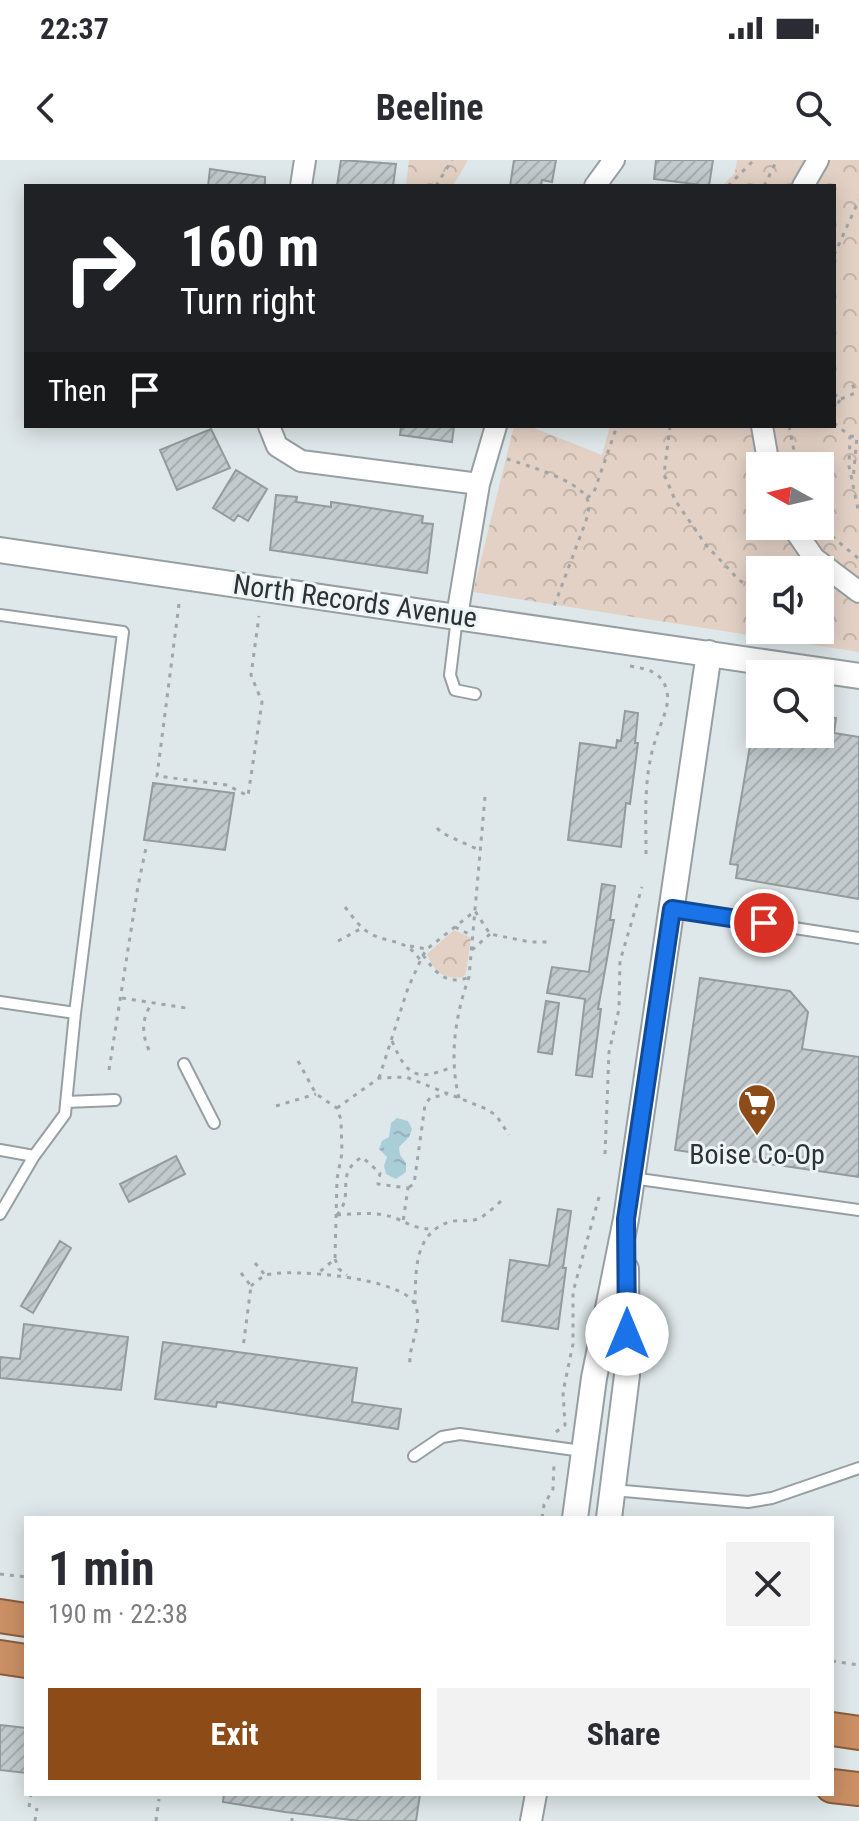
<!DOCTYPE html>
<html lang="en">
<head>
<meta charset="utf-8">
<style>
  body { margin:0; font-family:"Roboto Condensed",sans-serif; background:#f2f2f3; color:#2b2b33; height:100vh; display:flex; flex-direction:column; font-size:30px; white-space:nowrap }
  * { box-sizing:border-box; margin:0 }
  p { font-size:26px; color:#7c7c81 }
  .icon { flex:none; width:44px; height:44px; fill:none; stroke:currentColor; stroke-width:2; stroke-linecap:round; stroke-linejoin:round }
  .map { position:relative; flex:1; overflow:hidden }
  .details { position:absolute; left:24px; top:1356px; width:810px; height:280px; display:flex; flex-direction:column; background:#fff; border-radius:0px; box-shadow:0 4px 20px #0003 }
  .details>* { flex:none }
  .hud { position:absolute; left:24px; top:24px; width:812px; height:244px; border-radius:0px; box-shadow:0 4px 20px #0003; background:#202124; color:#fff; overflow:hidden }
  .needle { width:52px; rotate:278deg }
  .fabs { position:absolute; left:746px; top:292px; display:grid; gap:16px }
  .fabs a { display:grid; place-items:center; width:88px; height:88px; border-radius:0px; background:#fff; box-shadow:0 4px 20px #0003; font-size:40px }
  .pin { position:absolute; display:grid; place-items:center; width:68px; height:68px; color:#fff; margin:-34px; border:4px solid #fff; border-radius:50%; box-shadow:0 2px 8px #0007 }
  .me { position:absolute; width:88px; margin:-44px; rotate:0deg; stroke-linejoin:round; filter:drop-shadow(0 0 6px #0008) }
  .turn { display:flex; align-items:center; gap:28px; height:168px; padding:0 24px; font-size:36px }
  .turn .icon { width:104px; height:104px; stroke-width:2.5 }
  .turn b { display:block; font-size:56px; line-height:68px }
  .then { display:flex; align-items:center; height:76px; padding:0 24px; background:#0003; gap:16px; font-size:30px }
  .round { display:grid; place-items:center; flex:none; width:84px; height:84px; border-radius:0px; background:#f2f2f3 }
  .headline { display:flex; align-items:center; justify-content:space-between; height:136px; padding:0 24px }
  h1 { font-size:48px; font-weight:700; line-height:60px }
  .primary-button { display:flex; gap:16px; margin-top:auto; padding:16px 24px }
  .primary-button a { flex:1; height:92px; border-radius:0px; background:#8d4c17; color:#fff; font-size:32px; font-weight:700; line-height:92px; text-align:center }
  .primary-button a+a { background:#f2f2f3; color:#2b2b33 }
  .status { display:flex; justify-content:space-between; align-items:center; height:56px; padding:0 40px; background:#fff; direction:ltr }
  .status svg { height:22px; fill:currentColor }
  header { display:flex; justify-content:space-between; align-items:center; height:104px; padding:0 24px; background:#fff; font-size:36px; font-weight:700 }
  .map>svg:first-child { display:block }
  .park { fill:url(#park-crowns); fill-rule:evenodd }
  .water { fill:url(#water-ripples) }
  .building { fill:url(#building-hatch); stroke:#939b9d; stroke-width:2 }
  .lines { fill:none; stroke-linecap:round; stroke-linejoin:round }
  .service-casing { stroke:#979fa2; stroke-width:14 }
  .minor-casing { stroke:#979fa2; stroke-width:24 }
  .tertiary-casing { stroke:#979fa2; stroke-width:28 }
  .trunk-casing { stroke:#8b5c3a; stroke-width:36 }
  .path { stroke:#a0a6a8; stroke-width:3; stroke-dasharray:4 6; stroke-linecap:butt }
  .service { stroke:#fff; stroke-width:10 }
  .minor { stroke:#fff; stroke-width:20 }
  .tertiary { stroke:#fff; stroke-width:24 }
  .trunk { stroke:#ca8f64; stroke-width:32 }
  .route-casing { stroke:#114b97; stroke-width:20 }
  .route { stroke:#1a73e8; stroke-width:14 }
  .labels { text-anchor:middle; dominant-baseline:central; stroke-width:6; stroke-linejoin:round; paint-order:stroke }
  .street-label { font-size:28px; fill:#2f3233; stroke:#ebf4f6 }
  .poi-label { font-size:28px; fill:#2f3233; stroke:#ebf4f6 }
</style>
</head>
<body>
<div class="status"><b>22:37</b><svg viewBox="0 0 49 12"><path d="M0 12V9h3v3zM5 12V6h3v6zM10 12V3h3v9zM15 12V0h3v12zM26 1h20v11H26zM47 4h2v5h-2z"/></svg></div>
<header><svg class="icon" aria-label="back" viewBox="0 0 24 24"><path d="M15 5l-7 7 7 7"/></svg>Beeline<svg class="icon" aria-label="search" viewBox="0 0 24 24"><circle cx="10" cy="10" r="6"/><path d="M15 15l6 6"/></svg></header>
<div class="map">
<svg width="859" height="1661" viewBox="0 0 859 1661">
  <defs>
    <pattern id="park-crowns" width="20" height="18" patternUnits="userSpaceOnUse" patternTransform="scale(2)"><rect width="20" height="18" fill="#e3d1c5"/><path d="M2 6a3 3 0 1 1 6 0M12 15a3 3 0 1 1 6 0" fill="none" stroke="#c3b4aa"/></pattern>
    <pattern id="water-ripples" width="26" height="14" patternUnits="userSpaceOnUse" patternTransform="scale(2)"><rect width="26" height="14" fill="#aaced8"/><path d="M2 4q2-2 4 0t4 0M15 11q2-2 4 0t4 0" fill="none" stroke="#93b1ba"/></pattern>
    <pattern id="building-hatch" width="6" height="6" patternUnits="userSpaceOnUse" patternTransform="scale(2)"><rect width="6" height="6" fill="#c2cacd"/><path d="M-1 1l2-2M0 6l6-6M5 7l2-2" fill="none" stroke="#a7aeb0"/></pattern>
  </defs>
  <rect width="100%" height="100%" fill="#dee7e9"/>
  <path class="park" d="M409,0H468L453,26H406Z
    M737,0H859V492L473,432L514,266H529L602,295L610,266H834V26H722L735,13ZM760,306H820V366H760ZM760,410H820V470H760Z
    M454,770L471,778L466,813L463,817C443,820 434,811 427,794Z"/>
  <path class="water" d="M397,958L408,961L412,969L409,977L399,987L400,995L406,1003V1012L396,1019L386,1014L384,1006L387,997L379,989L382,981L389,977L391,963Z"/>
  <path class="building" d="M341,0L396,4L393,26H337Z
    M514,0H556L552,22L542,20L541,26H510Z
    M656,0H713L709,26L654,19Z
    M210,9L265,17V26H208Z
    M401,266H454L452,282L400,275Z
    M211,269L230,308L177,330L160,290Z
    M236,310L267,329L248,361L238,355L234,361L213,348Z
    M276,335L297,337L296,342L331,347V342L423,356L422,363L433,364L427,413L270,390Z
    M625,551L638,553L635,583H638L630,644L626,643L621,687L568,680L580,583L616,588L617,580L621,581Z
    M820,555L836,558L834,573L859,577V739L736,718L738,705L730,704L752,574H820Z
    M153,623L234,633L225,690L144,680Z
    M602,724L615,726L610,760H614L598,849H601L592,917L576,915L585,839L547,833L552,807L589,812Z
    M700,818L790,831L808,852L802,889L859,897V1017L675,990Z
    M546,841L559,843L552,894L538,892Z
    M176,996L185,1014L129,1042L120,1024Z
    M558,1049L571,1051L563,1108H566L558,1169L502,1161L510,1100L549,1106Z
    M60,1081L71,1088L33,1153L21,1146Z
    M24,1164L128,1177L121,1230L0,1218V1197L20,1199Z
    M163,1182L357,1208L352,1242L401,1249L398,1269L217,1242L216,1247L155,1239Z
    M0,1565L26,1568V1613L0,1610Z
    M224,1634H420L416,1661H360L285,1652L223,1642Z"/>
  <g class="lines">
    <g class="service-casing">
      <path id="service" d="M0,455L123,472L75,853L65,954L34,996L0,990
        M457,458L450,515L455,530L475,534
        M672,749L859,778
        M0,842L75,853
        M184,904L214,963
        M66,942L115,940
        M632,1018L859,1050
        M0,1054L34,996
        M414,1296L442,1277L460,1274L582,1291
        M613,1330L748,1342L772,1338L859,1308"/>
    </g>
    <g class="minor-casing">
      <path id="minor" d="M301,26L305,0
        M595,26L614,0
        M803,26L818,0
        M269,266L277,286L301,301L479,324
        M762,266L769,306
        M792,366L814,398L859,432
        M457,456L479,324L496,266
        M531,1661L536,1634"/>
    </g>
    <g class="tertiary-casing">
      <path id="tertiary" d="M0,390L859,516
        M575,1358L594,1218L626,1059L709,493
        M609,1358L627,1215L626,1109"/>
    </g>
    <g class="trunk-casing">
      <path id="trunk" d="M0,1456L26,1460
        M0,1497L26,1501
        M832,1569L859,1573
        M832,1626L859,1629"/>
    </g>
    <path class="path" d="M436,26L452,0
      M728,26L754,0
      M764,26L777,0
      M834,95L859,40
      M834,234L841,239L834,248
      M841,239L855,233L852,222
      M834,263L850,276L849,306L859,354
      M670,266L664,314L675,340L706,385L739,420L760,433
      M789,266L797,306
      M850,276L857,277L853,320
      M507,299C526,305 577,320 586,337C591,344 588,353 586,361L553,449
      M587,338L594,332L617,266
      M820,360L835,379L859,399
      M820,443L827,433
      M179,444L157,616L227,625L248,636L262,542L251,515L259,456
      M809,479V470
      M630,506C648,509 663,512 667,532C670,546 661,562 657,575C643,615 646,652 646,694
      M437,668L442,673L479,690
      M345,747C353,757 360,768 371,774C391,784 407,779 420,800
      M455,767L473,776
      M338,781L362,768
      M410,786L426,789
      M472,790L490,774
      M423,795C435,812 445,825 467,818
      M122,838L186,848
      M392,881C407,916 416,922 452,907
      M149,890C141,873 142,858 152,843
      M298,901L316,934L337,948L341,960L342,993L337,1019L335,1099L317,1114
      M109,910L138,726L147,683
      M379,918L408,828L423,795L427,789L475,751L490,774L530,782H550
      M459,938C449,898 455,856 469,817L485,637
      M276,946L316,934
      M337,948L379,918L406,917L484,948L496,955L509,975
      M605,994L609,892L619,849L620,801L642,727
      M409,1027L414,1024L425,945L430,938L447,934
      M337,1055C356,1033 333,1015 362,997L380,1013L378,1024L408,1028L403,1062
      M337,1055C353,1054 369,1052 384,1055C406,1059 408,1069 434,1069
      M335,1099L339,1109L347,1115
      M255,1103L265,1115
      M241,1113L251,1126L243,1188
      M251,1126C255,1123 261,1117 266,1115C292,1108 401,1118 414,1143C425,1162 408,1185 410,1204
      M415,1144C416,1113 413,1074 449,1062C459,1059 470,1063 480,1058C489,1053 497,1044 505,1038
      M556,1272L565,1265L563,1232L573,1184V1132L599,1037
      M542,1358L544,1345L553,1329L554,1304
      M0,1414L26,1417
      M832,1501L859,1505
      M29,1647L31,1634
      M35,1661L37,1648
      M156,1661L159,1639
      M292,1661V1658"/>
    <use href="#service" class="service"/>
    <use href="#minor" class="minor"/>
    <use href="#tertiary" class="tertiary"/>
    <use href="#trunk" class="trunk"/>
  </g>
  <g class="lines">
    <g class="route-casing">
      <path id="route" d="M627,1174L626,1059L672,749L764,763"/>
    </g>
    <use href="#route" class="route"/>
  </g>
  <defs>
    <g id="supermarket-pin" transform="scale(2)"><path d="M0 17L-7.5 6A9.5 9.5 0 1 1 7.5 6Z" fill="#8d4c17" stroke="#ebf4f6"/><path d="M-6-5.5h2.5l.6 2H6L4.5 2H-2.5L-4.4-4H-6ZM-1.5 3.2a1.3 1.3 0 1 0 .1 0ZM3 3.2a1.3 1.3 0 1 0 .1 0Z" fill="#fff"/></g>
  </defs>
  <g fill-rule="evenodd">
    <use href="#supermarket-pin" x="757" y="943"/>
  </g>
  <g class="labels">
    <g class="street-label">
      <text transform="translate(355 441) rotate(8)">North Records Avenue</text>
    </g>
    <g class="poi-label">
      <text x="757" y="994">Boise Co-Op</text>
    </g>
  </g>
</svg>
<div class="fabs">
<a><svg class="needle" viewBox="-14 -14 28 28"><path d="M0-13l5 13h-10z" fill="#e53935"/><path d="M0 13l5-13h-10z" fill="#7c7c81"/></svg></a>
<a><svg class="icon" aria-label="sound" viewBox="0 0 24 24"><path d="M4 9h4l5-4v14l-5-4H4zM17 9q2 3 0 6"/></svg></a>
<a><svg class="icon" aria-label="search" viewBox="0 0 24 24"><circle cx="10" cy="10" r="6"/><path d="M15 15l6 6"/></svg></a>
</div>
<div class="pin" style="left:764px;top:763px;background:#d93025"><svg class="icon" aria-label="arrive" viewBox="0 0 24 24"><path d="M6 21V4h12l-3 4 3 4H6"/></svg></div>
<svg class="me" style="left:627px;top:1174px" viewBox="-20 -20 40 40"><circle r="19" fill="#fff"/><path d="M0-13L10 11 0 6-10 11z" fill="#1a73e8"/></svg>
<div class="hud">
<div class="turn"><svg class="icon" aria-label="right" viewBox="0 0 24 24"><path d="M7 20v-9h11M14 6l5 5-5 5"/></svg><div><b>160 m</b>Turn right</div></div>
<div class="then">Then<svg class="icon" aria-label="arrive" viewBox="0 0 24 24"><path d="M6 21V4h12l-3 4 3 4H6"/></svg></div>
</div>
<section class="details">
<div class="headline"><div><h1>1 min</h1><p>190 m · 22:38</p></div><a class="round"><svg class="icon" aria-label="close" viewBox="0 0 24 24"><path d="M6 6l12 12M18 6L6 18"/></svg></a></div>
<div class="primary-button"><a>Exit</a><a>Share</a></div>
</section>
</div>
</body>
</html>
